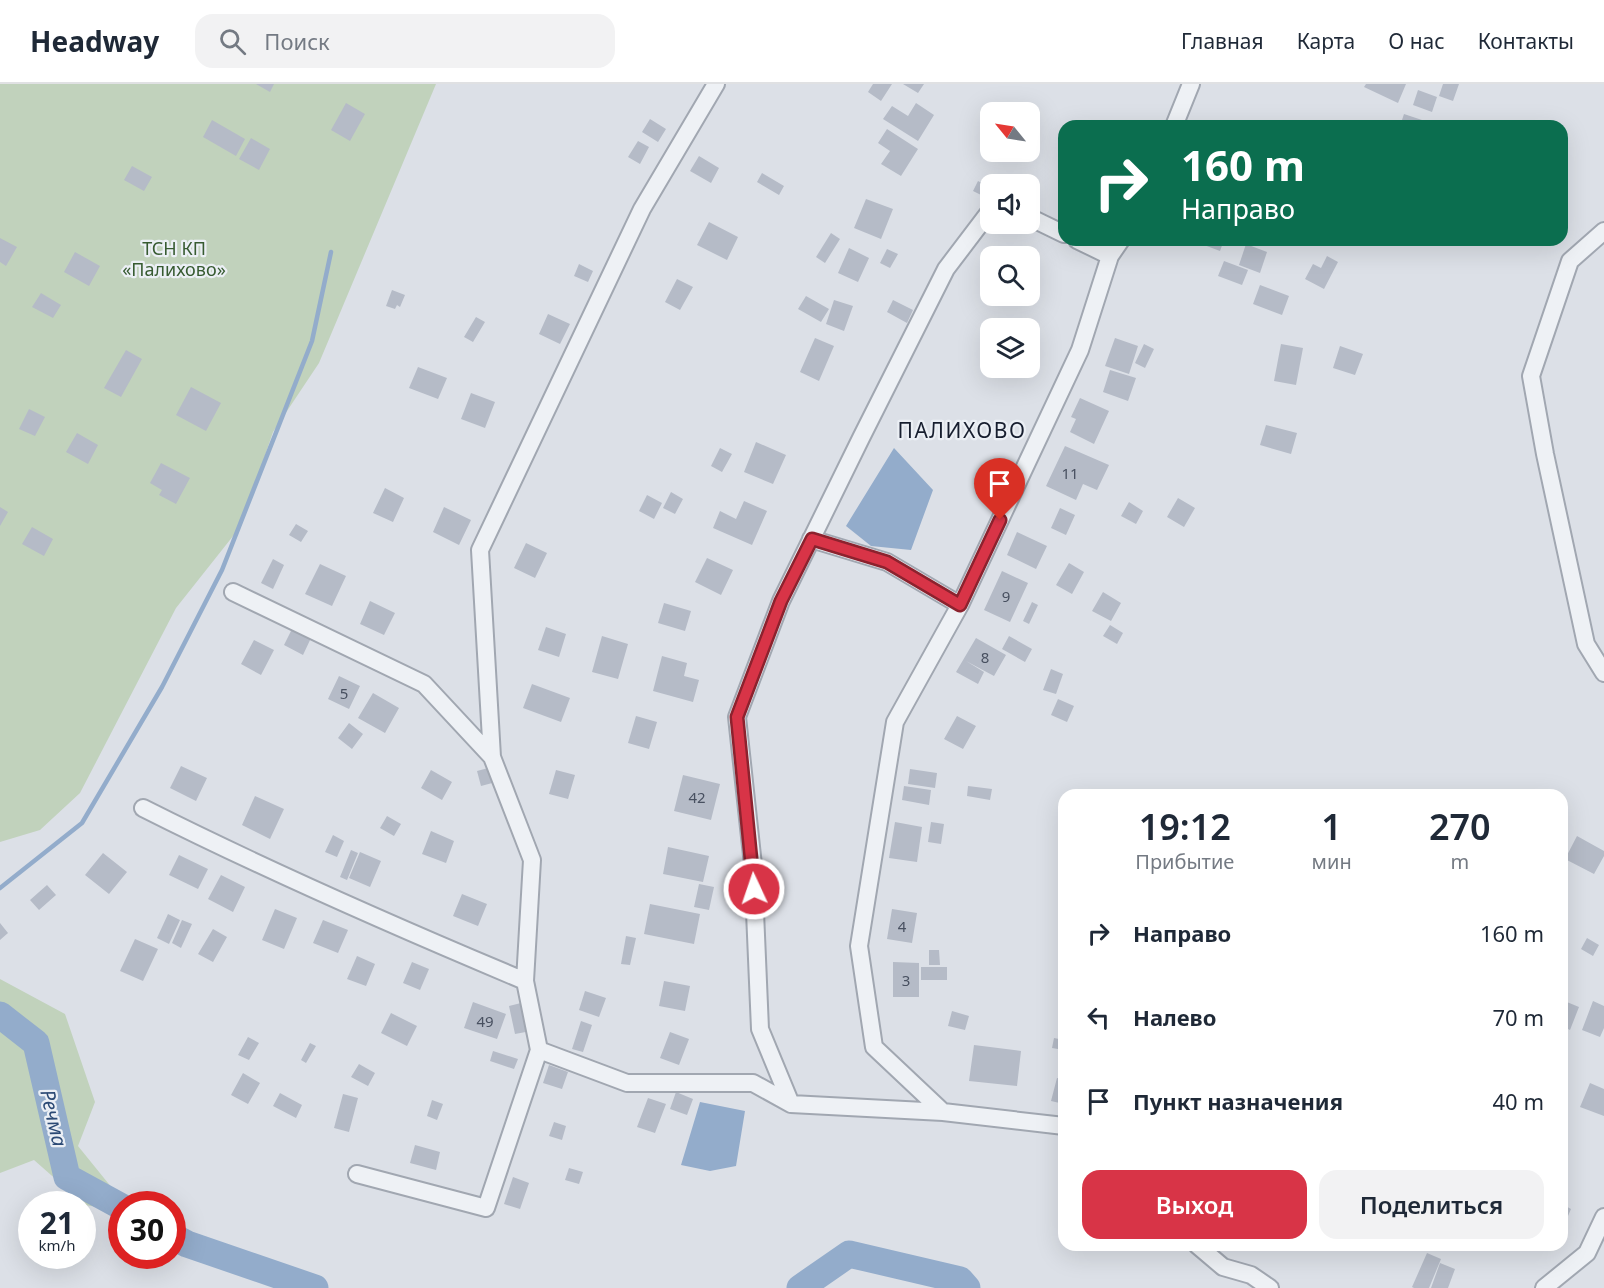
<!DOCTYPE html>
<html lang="ru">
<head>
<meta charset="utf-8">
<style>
  body { margin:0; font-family:"Noto Sans",sans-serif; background:#f2f2f3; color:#1f2937; height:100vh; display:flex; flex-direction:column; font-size:22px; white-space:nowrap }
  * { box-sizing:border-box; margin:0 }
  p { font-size:20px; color:#747a83 }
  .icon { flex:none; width:33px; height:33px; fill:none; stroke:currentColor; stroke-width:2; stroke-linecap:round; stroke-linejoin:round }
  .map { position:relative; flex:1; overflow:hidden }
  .side { position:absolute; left:1058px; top:705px; width:510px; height:462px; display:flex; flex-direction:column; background:#fff; border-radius:18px; box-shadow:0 6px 24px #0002 }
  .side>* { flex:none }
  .hud { position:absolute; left:1058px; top:36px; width:510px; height:126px; border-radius:18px; box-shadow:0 6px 24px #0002; background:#0b6e4f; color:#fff; overflow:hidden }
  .needle { width:39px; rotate:300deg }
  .controls { position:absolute; left:980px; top:18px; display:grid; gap:12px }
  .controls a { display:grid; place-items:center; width:60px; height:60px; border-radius:12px; background:#fff; box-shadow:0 6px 24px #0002; font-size:30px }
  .speed { position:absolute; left:18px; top:1107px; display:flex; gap:12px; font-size:30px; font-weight:700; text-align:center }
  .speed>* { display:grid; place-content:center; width:78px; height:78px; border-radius:50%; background:#fff; box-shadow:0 6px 24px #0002; line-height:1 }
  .speed small { font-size:15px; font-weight:400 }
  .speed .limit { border:9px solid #d22; background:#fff; color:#111 }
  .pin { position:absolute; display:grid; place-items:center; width:51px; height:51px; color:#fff; margin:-62px -26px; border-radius:50% 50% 50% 0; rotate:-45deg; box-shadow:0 0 6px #0007 }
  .pin .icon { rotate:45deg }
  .me { position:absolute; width:66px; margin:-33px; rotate:357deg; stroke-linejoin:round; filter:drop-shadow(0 0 4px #0008) }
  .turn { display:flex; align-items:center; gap:21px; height:126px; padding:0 24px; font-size:27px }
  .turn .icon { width:78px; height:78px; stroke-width:2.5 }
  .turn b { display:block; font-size:42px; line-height:51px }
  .eta { display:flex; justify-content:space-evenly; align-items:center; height:102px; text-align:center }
  .eta b { font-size:36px; font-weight:600; line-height:42px }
  .primary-button { display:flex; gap:12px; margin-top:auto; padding:12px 24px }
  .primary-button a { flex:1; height:69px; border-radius:18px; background:#d83447; color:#fff; font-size:24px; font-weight:600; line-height:69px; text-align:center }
  .primary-button a+a { background:#f2f2f3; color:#1f2937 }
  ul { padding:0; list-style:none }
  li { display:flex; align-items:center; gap:18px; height:84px; padding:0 24px }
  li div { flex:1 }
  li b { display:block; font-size:22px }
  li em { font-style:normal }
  header { display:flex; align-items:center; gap:36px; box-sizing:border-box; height:84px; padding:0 30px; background:#fff; border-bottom:2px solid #e0e1e3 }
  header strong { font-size:28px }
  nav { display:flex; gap:33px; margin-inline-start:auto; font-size:21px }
  .search { width:420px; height:54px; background:#f2f2f3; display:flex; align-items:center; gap:15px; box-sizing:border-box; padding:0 21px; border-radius:18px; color:#747a83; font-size:22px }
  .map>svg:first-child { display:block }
  .green { fill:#c1d2bc }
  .water { fill:#93accb }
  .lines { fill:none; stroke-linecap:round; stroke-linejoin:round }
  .stream { stroke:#93accb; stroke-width:4.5 }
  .river { stroke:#93accb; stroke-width:27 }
  .building { fill:#b5bbc7 }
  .street-casing { stroke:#a1a7b1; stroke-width:20 }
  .street { stroke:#eef1f5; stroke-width:16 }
  .route-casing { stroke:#8c222e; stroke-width:15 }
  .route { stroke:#d83447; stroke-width:10 }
  .labels { text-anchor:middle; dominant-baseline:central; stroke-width:4.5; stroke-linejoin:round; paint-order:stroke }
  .number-label { font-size:15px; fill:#485060 }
  .park-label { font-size:18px; fill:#375b31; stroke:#ebeff5 }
  .water-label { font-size:20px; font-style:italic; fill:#2c4a75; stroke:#ebeff5 }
  .quarter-label { font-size:21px; letter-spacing:1.5px; fill:#171e2f; stroke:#ebeff5 }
</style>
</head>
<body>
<header>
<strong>Headway</strong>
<div class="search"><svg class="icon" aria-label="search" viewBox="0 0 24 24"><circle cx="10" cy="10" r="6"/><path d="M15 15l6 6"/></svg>Поиск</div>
<nav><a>Главная</a><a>Карта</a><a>О нас</a><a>Контакты</a></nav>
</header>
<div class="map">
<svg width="1604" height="1204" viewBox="0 0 1604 1204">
  <rect width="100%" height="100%" fill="#dce0e7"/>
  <path class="green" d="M0,0H436L319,279L273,348L241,442L176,524L80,709L40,746L0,758Z
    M0,895L65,930L95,1018L78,1062L125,1120H122L121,1127L85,1121L34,1076L0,1089Z"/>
  <path class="water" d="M894,364L933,406L911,466L871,462L846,442Z
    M700,1018L745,1027L736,1082L710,1087L681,1081Z"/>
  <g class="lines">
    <path class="stream" d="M0,804L82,739L162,603L222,486L312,257L331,168"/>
    <path class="river" d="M0,931L36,959L67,1093L122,1123
      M172,1152L187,1160L315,1204
      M800,1204L849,1170L960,1196L967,1204"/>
  </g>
  <path class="building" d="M256,0H274L270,8Z
    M873,0H892L881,17L868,8Z
    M903,0H924L918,9Z
    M1366,0H1406L1398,19L1364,3Z
    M1443,0H1459L1453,17L1439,12Z
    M1418,6L1437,13L1432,28L1413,21Z
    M346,19L365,30L350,57L331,46Z
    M916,19L934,31L918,57L883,35L892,22L908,32Z
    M1404,30L1428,38L1426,42H1400Z
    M650,35L666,45L658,58L642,48Z
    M212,36L245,55L236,72L203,53Z
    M887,45L918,65L901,92L881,80L890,67L878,59Z
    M251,54L270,65L259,86L239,75Z
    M638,57L649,63L640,80L628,73Z
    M699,72L719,84L711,99L690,87Z
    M132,82L152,93L144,107L124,96Z
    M762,89L784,102L779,111L757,98Z
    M978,97L990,103L985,113L973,107Z
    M866,115L893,125L881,155L854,144Z
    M709,138L738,153L727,176L697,161Z
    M831,149L840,155L825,179L816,173Z
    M0,154L17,163L6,182L0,178Z
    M1206,156H1224L1220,167L1204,161Z
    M1246,160L1267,168L1260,189L1239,181Z
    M849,164L869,174L858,198L838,189Z
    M887,165L898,170L890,184L880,179Z
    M75,168L100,182L89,202L64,188Z
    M1327,172L1338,178L1324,205L1305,195L1313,180L1321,184Z
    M1224,177L1248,186L1242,201L1218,192Z
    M579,180L593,187L588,198L574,192Z
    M677,195L693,203L680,226L665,218Z
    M1260,201L1289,212L1282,231L1253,220Z
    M392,206L405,211L400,223L397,221L395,225L386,222Z
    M41,209L61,221L53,234L32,223Z
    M806,212L829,225L821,238L798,225Z
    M834,216L853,222L844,247L826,240Z
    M893,216L913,226L907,239L887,228Z
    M548,230L570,240L560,260L539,250Z
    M476,233L485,238L473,258L464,253Z
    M815,254L834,262L819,297L800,288Z
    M1115,254L1138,262L1129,290L1105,282Z
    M1144,260L1154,265L1145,284L1135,279Z
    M1281,260L1303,264L1296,301L1274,297Z
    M1340,262L1363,270L1355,291L1333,284Z
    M126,266L142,275L121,313L104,304Z
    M418,283L447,294L438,315L409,304Z
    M1110,286L1136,294L1128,317L1103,308Z
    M191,303L221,319L206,347L176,331Z
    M471,309L495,318L485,344L461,335Z
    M1080,314L1109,327L1094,360L1070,348L1076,335L1071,333Z
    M29,325L45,333L35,352L19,345Z
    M1266,341L1297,349L1291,370L1260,361Z
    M77,349L98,361L88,380L66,368Z
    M756,358L786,371L773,400L744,388Z
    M1065,362L1109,381L1097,406L1083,400L1076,416L1046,402Z
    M720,364L732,370L722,388L711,382Z
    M161,379L190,394L176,420L159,411L162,406L150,399Z
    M385,404L404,414L393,438L373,429Z
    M671,408L683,415L675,430L663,424Z
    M647,411L662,419L654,435L639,427Z
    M1178,414L1195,424L1184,443L1167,433Z
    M744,417L767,427L752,461L713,444L720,427L736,435Z
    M1129,418L1143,427L1136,440L1121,432Z
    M0,423L8,428L0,442Z
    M444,423L471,436L459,461L433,448Z
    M1060,424L1075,431L1066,451L1051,444Z
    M296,440L308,447L301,458L289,451Z
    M32,443L53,455L44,472L22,460Z
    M1017,448L1047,462L1036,485L1007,471Z
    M526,459L547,469L535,494L514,484Z
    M707,474L733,486L721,511L695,498Z
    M273,475L284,481L273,505L261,499Z
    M1069,479L1084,488L1072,510L1056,501Z
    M320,480L346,492L332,522L305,510Z
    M1002,487L1028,499L1010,538L984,526Z
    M1103,508L1121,519L1111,537L1092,527Z
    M370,517L395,529L384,551L360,540Z
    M1032,518L1038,521L1029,540L1023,537Z
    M664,519L691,527L685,547L658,539Z
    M1110,541L1123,549L1117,560L1103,552Z
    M546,543L566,550L559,573L538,566Z
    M292,545L311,554L303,571L284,561Z
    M602,552L628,560L618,595L592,588Z
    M1009,552L1032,565L1025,578L1002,565Z
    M976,554L1006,571L994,592L966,577L984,588L978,600L956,588Z
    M254,556L274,566L261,591L241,580Z
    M662,572L687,579L684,592L699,596L693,618L653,607Z
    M1051,585L1063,590L1056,610L1043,606Z
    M339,592L360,602L349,625L328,615Z
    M532,600L570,614L561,638L523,624Z
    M373,609L399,624L385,649L358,634Z
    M1058,615L1074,622L1067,638L1051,631Z
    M636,632L657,638L649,665L628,659Z
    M957,632L976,642L963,665L944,655Z
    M349,639L363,650L352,665L338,654Z
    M181,682L207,694L196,717L170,704Z
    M492,683L496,698L481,702L477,687Z
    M910,685L937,689L935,704L908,700Z
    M431,686L452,698L442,716L421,704Z
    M556,686L575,691L568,715L549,710Z
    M683,691L720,700L711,736L674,727Z
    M904,702L931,706L929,721L902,716Z
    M968,702L992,705L990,716L967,712Z
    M255,712L284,725L270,755L242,741Z
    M387,732L401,740L394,752L380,744Z
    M895,738L922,743L917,778L889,774Z
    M931,738L944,740L941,760L928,758Z
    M431,747L454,757L446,779L422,770Z
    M333,751L344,757L337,773L325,768Z
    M1577,752L1604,767V772L1594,790L1565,775Z
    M668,763L709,772L703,798L663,790Z
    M351,766L358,769L347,796L340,793Z
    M360,768L381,777L370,803L349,794Z
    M103,769L127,788L109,810L85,791Z
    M179,771L208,785L198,805L169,791Z
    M221,791L245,803L233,828L208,815Z
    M699,800L714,803L709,826L694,823Z
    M47,801L56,811L39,826L30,816Z
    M462,810L487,820L478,842L453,832Z
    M650,820L700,830L694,860L644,850Z
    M275,825L297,834L284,865L262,856Z
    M892,825L917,829L912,859L887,855Z
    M168,830L180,836L169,860L157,854Z
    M182,836L192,840L181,864L172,859Z
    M323,836L348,846L338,869L313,859Z
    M0,839L8,849L0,856Z
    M213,845L227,853L213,878L198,870Z
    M626,852L636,854L630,881L621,880Z
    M1587,854L1599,861L1593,872L1581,865Z
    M135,855L158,865L143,897L120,887Z
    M929,866H939L940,881H929Z
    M357,872L375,880L366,902L347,895Z
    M412,878L429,885L420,906L403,899Z
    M893,878L919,879V913H893Z
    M921,883H947V896H921Z
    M664,897L690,902L685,927L659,922Z
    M585,907L606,914L599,933L579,926Z
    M1562,916L1579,923L1570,946L1562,942Z
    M1593,917L1604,922V944L1600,953L1582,946Z
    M473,918L506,930L497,955L464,944Z
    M525,918L531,947L515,950L509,922Z
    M952,927L969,932L965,946L948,942Z
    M391,929L417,942L407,962L381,949Z
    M581,937L592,941L583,968L572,965Z
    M670,948L689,955L679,981L660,974Z
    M248,953L259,959L249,976L238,971Z
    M1054,954L1064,956V966L1052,964Z
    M310,959L316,962L306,979L301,976Z
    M974,961L1021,967L1017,1002L969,997Z
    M493,967L518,975L514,985L490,977Z
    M359,980L375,989L368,1002L351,993Z
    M549,981L568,988L562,1005L543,999Z
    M243,989L260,999L248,1020L231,1011Z
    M1057,994L1064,995V1020L1051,1017Z
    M1590,999L1604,1005V1032L1580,1023Z
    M676,1008L693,1015L687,1031L670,1025Z
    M280,1009L302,1021L296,1034L273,1022Z
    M343,1010L358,1014L349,1048L334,1044Z
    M648,1014L666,1020L655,1049L637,1043Z
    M432,1016L443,1020L437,1036L427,1032Z
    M554,1038L566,1042L562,1056L549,1052Z
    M415,1061L440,1068L436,1086L410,1079Z
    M569,1084L583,1088L579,1100L565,1096Z
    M513,1093L529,1099L520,1125L504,1120Z
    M1562,1120L1571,1125L1562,1146Z
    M1427,1169L1441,1175L1429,1204H1414L1412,1203Z
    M1440,1179L1455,1185L1448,1204H1431Z"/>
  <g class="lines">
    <g class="street-casing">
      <path id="street" d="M1174,42L1191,0
        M1029,133L1064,150
        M1604,147L1570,177L1531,292L1545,370L1586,560L1604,589
        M1077,156L1110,172
        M811,455L887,478L960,521
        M233,508L424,600L492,673
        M143,724C268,787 396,843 525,897
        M539,966L627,999H753L791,1020L943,1028L1064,1042
        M791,1020L760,945L753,781L737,633L781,517L861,354L946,185L990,127
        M943,1028L874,963L859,862L895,638L960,521L1080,266L1110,172L1121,156
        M357,1090L486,1124L539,966L525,897L532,776L492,673L480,466L642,125L716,0
        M1197,1161L1223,1183L1251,1191L1270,1204
        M1544,1204L1587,1169L1604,1133"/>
    </g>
    <use href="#street" class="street"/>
  </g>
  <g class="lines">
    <g class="route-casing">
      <path id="route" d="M754,805L737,633L781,517L812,455L887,478L960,521L1000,436"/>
    </g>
    <use href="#route" class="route"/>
  </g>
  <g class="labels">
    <g class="number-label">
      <text x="1070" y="389">11</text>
      <text x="1006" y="512">9</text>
      <text x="985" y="573">8</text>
      <text x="344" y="609">5</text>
      <text x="697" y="713">42</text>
      <text x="902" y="842">4</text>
      <text x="906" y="896">3</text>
      <text x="485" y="937">49</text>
    </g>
    <g class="park-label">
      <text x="174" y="164">ТСН КП<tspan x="174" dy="21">«Палихово»</tspan></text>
    </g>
    <g class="water-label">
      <text transform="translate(54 1034) rotate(77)">Речма</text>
    </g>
    <g class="quarter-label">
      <text x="962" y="346">ПАЛИХОВО</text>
    </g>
  </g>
</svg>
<div class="controls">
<a><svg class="needle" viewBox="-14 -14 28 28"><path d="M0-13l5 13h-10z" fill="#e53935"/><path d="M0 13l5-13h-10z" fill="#747a83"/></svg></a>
<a><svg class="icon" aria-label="sound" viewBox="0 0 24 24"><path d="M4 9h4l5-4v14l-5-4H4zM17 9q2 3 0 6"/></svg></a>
<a><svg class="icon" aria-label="search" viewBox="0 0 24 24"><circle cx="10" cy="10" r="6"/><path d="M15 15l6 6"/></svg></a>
<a><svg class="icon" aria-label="layers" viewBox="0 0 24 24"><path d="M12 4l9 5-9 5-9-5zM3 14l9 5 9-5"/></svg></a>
</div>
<div class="speed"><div>21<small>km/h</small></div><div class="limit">30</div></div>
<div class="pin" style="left:1000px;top:436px;background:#d93025"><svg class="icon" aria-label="arrive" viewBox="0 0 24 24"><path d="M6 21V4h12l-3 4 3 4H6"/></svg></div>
<svg class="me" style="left:754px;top:805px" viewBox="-20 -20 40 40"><circle r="17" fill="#d83447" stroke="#fff" stroke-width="3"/><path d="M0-11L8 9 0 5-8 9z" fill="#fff"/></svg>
<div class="hud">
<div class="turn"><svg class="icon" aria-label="right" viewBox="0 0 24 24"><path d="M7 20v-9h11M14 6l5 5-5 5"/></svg><div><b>160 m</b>Направо</div></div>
</div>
<section class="side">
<div class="eta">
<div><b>19:12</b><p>Прибытие</p></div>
<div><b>1</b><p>мин</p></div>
<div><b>270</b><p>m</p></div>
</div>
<ul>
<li><svg class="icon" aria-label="right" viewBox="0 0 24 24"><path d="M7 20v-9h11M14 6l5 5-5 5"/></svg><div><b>Направо</b></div><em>160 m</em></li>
<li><svg class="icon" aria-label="left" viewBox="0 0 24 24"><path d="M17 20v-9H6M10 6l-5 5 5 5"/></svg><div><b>Налево</b></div><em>70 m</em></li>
<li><svg class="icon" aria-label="arrive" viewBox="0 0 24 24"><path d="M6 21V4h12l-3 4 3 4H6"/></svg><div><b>Пункт назначения</b></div><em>40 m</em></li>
</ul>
<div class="primary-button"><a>Выход</a><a>Поделиться</a></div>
</section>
</div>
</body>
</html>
